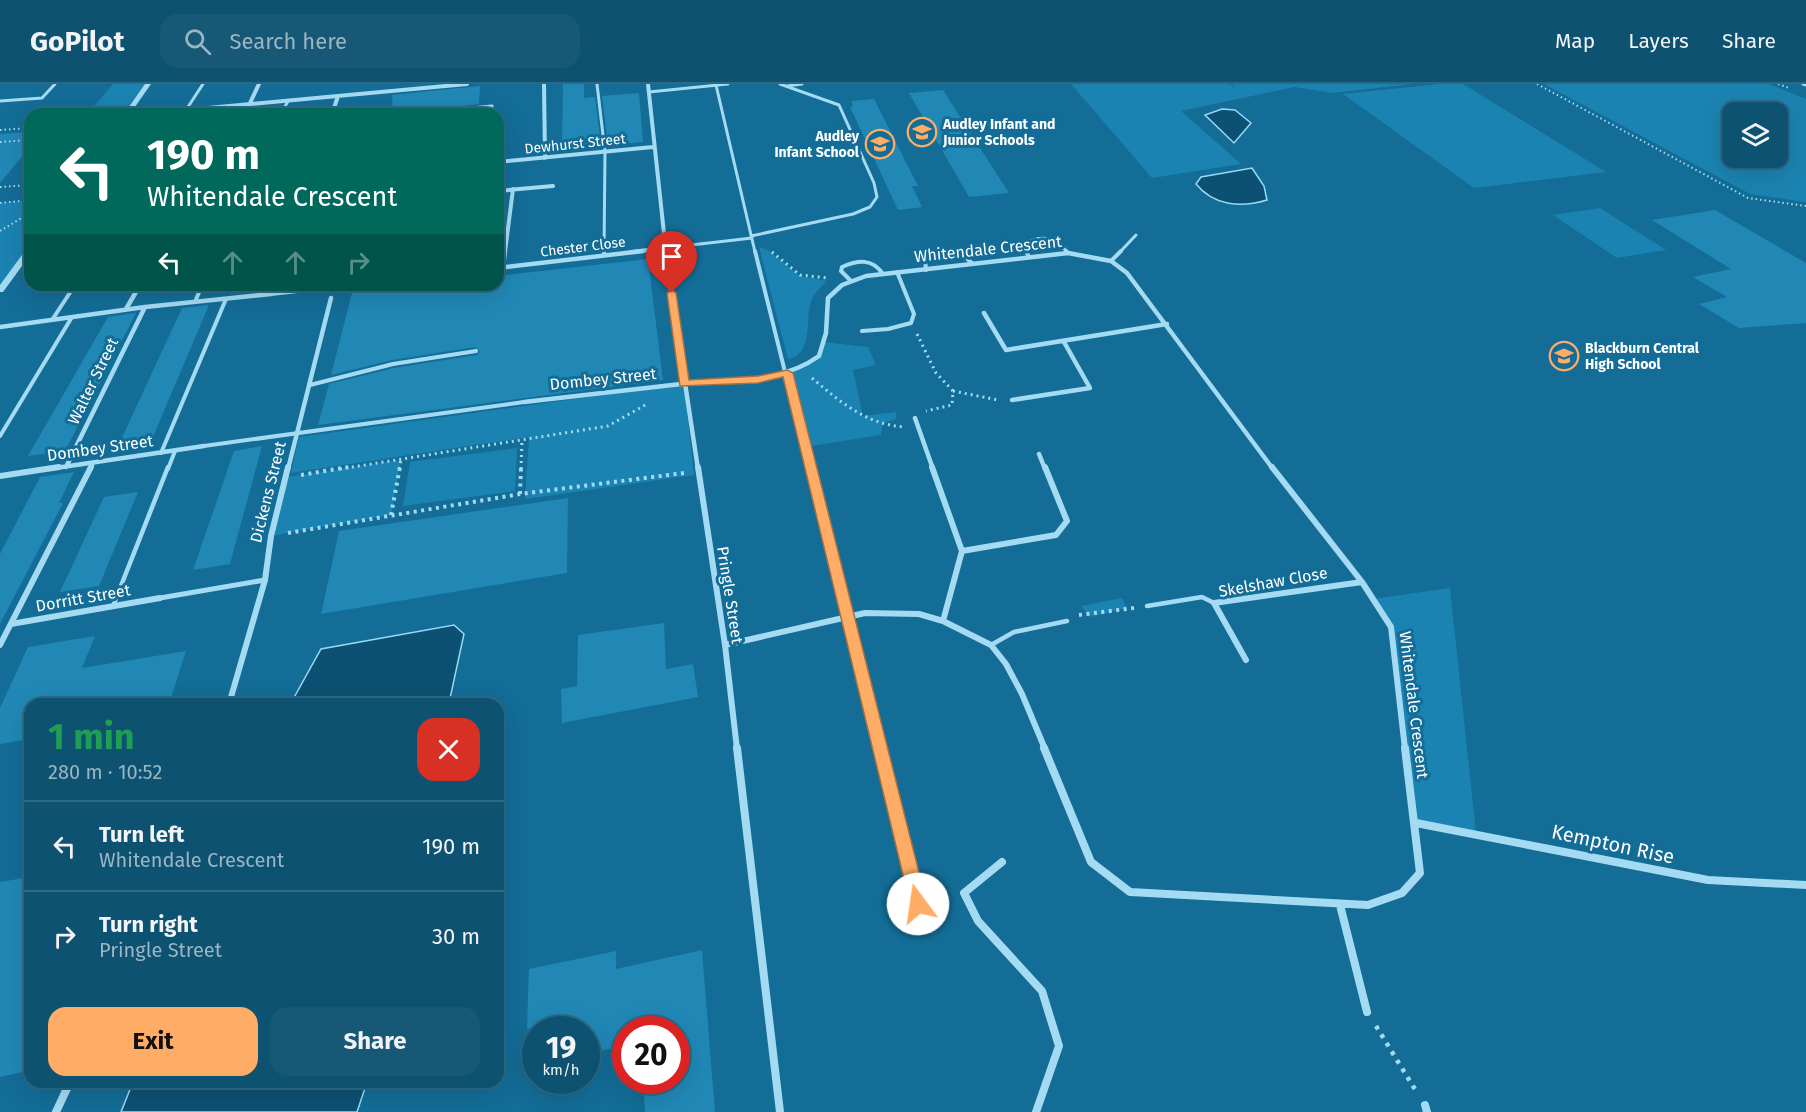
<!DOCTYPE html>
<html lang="en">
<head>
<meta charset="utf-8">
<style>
  body { margin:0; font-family:"Fira Sans",sans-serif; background:#175876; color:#f1f3f6; height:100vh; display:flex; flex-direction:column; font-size:22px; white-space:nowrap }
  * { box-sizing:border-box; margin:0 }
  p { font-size:20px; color:#9bb6c3 }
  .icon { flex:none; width:33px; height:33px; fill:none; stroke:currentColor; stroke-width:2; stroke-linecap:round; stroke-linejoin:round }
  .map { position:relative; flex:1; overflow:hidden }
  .side { position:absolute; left:24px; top:614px; width:480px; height:390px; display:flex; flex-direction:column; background:#0e5271; border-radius:18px; box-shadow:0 6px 24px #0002,0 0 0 2px #2e6984 }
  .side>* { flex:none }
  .top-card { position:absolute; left:24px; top:24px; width:480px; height:183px; border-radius:18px; box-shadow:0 6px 24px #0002,0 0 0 2px #2e6984; background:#00695c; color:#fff; overflow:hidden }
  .tools { position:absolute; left:1722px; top:18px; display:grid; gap:12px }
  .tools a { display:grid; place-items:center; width:66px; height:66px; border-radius:12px; background:#0e5271; box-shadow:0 6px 24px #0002,0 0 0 2px #2e6984; font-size:30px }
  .speed { position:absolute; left:522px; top:932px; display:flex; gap:12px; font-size:30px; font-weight:700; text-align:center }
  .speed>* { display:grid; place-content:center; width:78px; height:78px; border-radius:50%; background:#0e5271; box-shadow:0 6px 24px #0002,0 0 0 2px #2e6984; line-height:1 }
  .speed small { font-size:15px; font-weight:400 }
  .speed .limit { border:9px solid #d22; background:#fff; color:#111 }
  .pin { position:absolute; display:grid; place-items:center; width:51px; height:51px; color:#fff; margin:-62px -26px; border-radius:50% 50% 50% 0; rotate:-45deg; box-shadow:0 0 6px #0007 }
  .pin .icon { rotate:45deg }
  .me { position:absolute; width:66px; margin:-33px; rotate:346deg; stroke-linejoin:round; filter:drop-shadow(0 0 4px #0008) }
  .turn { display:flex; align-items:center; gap:21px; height:126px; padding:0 24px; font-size:27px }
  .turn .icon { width:78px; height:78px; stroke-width:2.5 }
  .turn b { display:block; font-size:42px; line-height:51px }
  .lanes { display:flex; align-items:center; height:57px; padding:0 24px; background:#0003; justify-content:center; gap:30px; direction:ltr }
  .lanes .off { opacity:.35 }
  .round { display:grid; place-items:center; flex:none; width:63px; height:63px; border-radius:18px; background:#175876 }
  .headline { display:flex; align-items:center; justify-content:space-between; height:102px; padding:0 24px }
  h1 { font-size:36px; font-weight:700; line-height:45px; color:#1e9e55 }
  .primary-button { display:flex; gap:12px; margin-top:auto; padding:12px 24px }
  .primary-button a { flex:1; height:69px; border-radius:18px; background:#ffad66; color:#111; font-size:24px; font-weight:700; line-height:69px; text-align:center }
  .primary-button a+a { background:#175876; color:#f1f3f6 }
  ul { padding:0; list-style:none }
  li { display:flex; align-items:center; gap:18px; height:90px; padding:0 24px; border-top:2px solid #2e6984 }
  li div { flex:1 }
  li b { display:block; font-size:22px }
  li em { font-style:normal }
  header { display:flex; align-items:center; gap:36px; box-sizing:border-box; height:84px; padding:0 30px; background:#0e5271; border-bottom:2px solid #2e6984 }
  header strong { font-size:28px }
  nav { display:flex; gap:33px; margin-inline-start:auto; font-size:21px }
  .search { width:420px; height:54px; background:#175876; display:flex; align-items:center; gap:15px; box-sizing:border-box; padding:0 21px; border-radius:18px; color:#9bb6c3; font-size:22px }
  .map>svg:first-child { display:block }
  .green { fill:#1b83b1; fill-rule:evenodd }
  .water { fill:#0c5173; stroke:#96daf6; stroke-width:1.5 }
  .building { fill:#2188b6 }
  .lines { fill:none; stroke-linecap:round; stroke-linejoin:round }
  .path-far3 { stroke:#a4dbf3; stroke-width:2; stroke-dasharray:1.5 3; stroke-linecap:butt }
  .path-far2 { stroke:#a4dbf3; stroke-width:3; stroke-dasharray:2 4; stroke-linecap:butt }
  .path-far1 { stroke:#a4dbf3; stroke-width:4; stroke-dasharray:3 4.5; stroke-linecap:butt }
  .path { stroke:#a4dbf3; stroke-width:4.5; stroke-dasharray:4 6; stroke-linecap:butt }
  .service-far3 { stroke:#a4dbf3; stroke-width:3 }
  .service-far2 { stroke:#a4dbf3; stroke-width:4 }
  .service-far1 { stroke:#a4dbf3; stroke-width:4.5 }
  .service { stroke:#a4dbf3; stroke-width:6 }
  .pedestrian-far1 { stroke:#a4dbf3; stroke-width:4 }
  .pedestrian { stroke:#a4dbf3; stroke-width:5 }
  .minor-far3 { stroke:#a4dbf3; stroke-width:4 }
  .minor-far2 { stroke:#a4dbf3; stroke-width:4.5 }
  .minor-far1 { stroke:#a4dbf3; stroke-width:6 }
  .minor { stroke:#a4dbf3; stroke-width:8 }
  .tertiary { fill:#a4dbf3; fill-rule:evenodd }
  .route { fill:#ffad66; stroke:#a67042; stroke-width:1.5 }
  .labels { text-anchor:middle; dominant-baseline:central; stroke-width:6; stroke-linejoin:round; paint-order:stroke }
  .far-poi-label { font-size:14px; font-weight:bold; fill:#fff; stroke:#136d97; text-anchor:start }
  .far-street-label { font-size:14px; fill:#fff; stroke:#136d97 }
  .street-label { font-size:16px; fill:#fff; stroke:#136d97 }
  .near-street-label { font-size:20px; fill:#fff; stroke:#136d97 }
</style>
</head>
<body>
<header>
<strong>GoPilot</strong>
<div class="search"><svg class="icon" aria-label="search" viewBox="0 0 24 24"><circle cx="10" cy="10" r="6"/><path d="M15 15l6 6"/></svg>Search here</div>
<nav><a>Map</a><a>Layers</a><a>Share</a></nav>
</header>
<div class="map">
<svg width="1806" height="1028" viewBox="0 0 1806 1028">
  <rect width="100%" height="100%" fill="#136d97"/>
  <path class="green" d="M113,0H148L127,30H59L90,27Z
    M1071,0H1230L1237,6L1232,0H1412L1332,9L1295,3L1181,27L1241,80L1152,94Z
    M1439,0H1463L1606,88L1474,104L1343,10Z
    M1544,0H1769L1806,15V118L1750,110ZM1732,28H1778V74H1732Z
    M30,116V165L0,206V119Z
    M1600,124L1666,166L1617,174L1553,131Z
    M759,163L768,166L800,192L827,197C820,204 812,211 810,221C806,238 812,272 788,275Z
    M258,201H334V203L253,212Z
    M823,258L868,263L876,281L853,286L863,332L896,328V335L883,339L881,351L805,363L787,289L819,272Z
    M684,300L694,391L525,415L529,353L291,389L299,353Z
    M517,364L515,407L403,422L410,378Z
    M401,376L391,431L271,452L286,393Z
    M1450,504L1476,749L1416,739L1391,543L1373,515Z
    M1122,514L1127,524L1090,533L1081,522Z"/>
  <path class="water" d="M1222,25L1235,26L1251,39L1234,59L1205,31Z
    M1252,84L1264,102L1267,116C1241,124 1214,122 1196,100L1201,93Z
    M454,541L464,550L449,619H291L321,565Z
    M133,998H367L357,1028H121Z"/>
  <path class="building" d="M563,0H584V14L595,13L601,62L562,66Z
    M480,2L479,20L393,30L392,11Z
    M943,6L1009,109L969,113L909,9Z
    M639,9L643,58L608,61L602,12Z
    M874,15L918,102H912L922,123L898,126L850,23L853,22L851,17Z
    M30,48V63L0,99V50Z
    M1715,126L1806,179V239L1739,244L1699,220L1727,213L1693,193L1731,185L1652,136Z
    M648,175L663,296L318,341L329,300L394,284L477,271L480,268L475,263L392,276L331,291L352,209L422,201H498V192Z
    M209,221L152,355L119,360L182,224Z
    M136,229L65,367L28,372L108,233Z
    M262,362L230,480L193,486L234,367Z
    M74,388L59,419H63L0,540V470L40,393Z
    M138,408L99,502L60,508L104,413Z
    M568,414L567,489L321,530L339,447Z
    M664,539L666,585L693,580L698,613L562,639L561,605L577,602L578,551Z
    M95,552L82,584L186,567L169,620H30V655L0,660V624L28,563Z
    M30,793V976L23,988L0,993V798Z
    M702,866L715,1028H645L643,996H676V945H626V961L586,970V945H527L529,885L616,867V885Z"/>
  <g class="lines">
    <path class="path-far3" d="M1537,0L1748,114L1806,122
      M1778,0L1789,4
      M0,46L30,44
      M0,58L30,56
      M0,103L30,101
      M0,119L30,116
      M0,147L30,129"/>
    <path class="path-far2" d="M772,168L800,191L828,194
      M917,250L936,289L953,307L952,321L926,327
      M812,294C840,318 866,340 904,343
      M953,307L998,316
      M340,385L608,342L647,320
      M399,385L401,376
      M521,385L522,356"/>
    <path class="path-far1" d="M301,391L349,383
      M520,410L521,383
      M391,431L400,383
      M288,449L520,410L684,389
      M1079,531L1134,524"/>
    <path class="path" d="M1376,942L1416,1007"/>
    <path class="service-far3" d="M597,0L605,68L604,168
      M1803,0L1806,1
      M716,1L755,168
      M787,2L802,0
      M649,8L728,0
      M0,17L42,14L55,0
      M186,26L203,0
      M281,30L288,17
      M409,30L492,22L491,30
      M751,152L853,130L870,123L877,113L874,99L839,21L780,0
      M665,164L752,154
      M936,168H957
      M1027,168L1024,162C1038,149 1056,153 1067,168
      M1120,168L1136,151"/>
    <path class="service-far2" d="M755,167L809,385
      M952,167L962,170L973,180
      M1026,167L1029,173
      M1066,167L1068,169
      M604,171V167
      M1111,177L1121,167
      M926,186L925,175L942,167
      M850,196L841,187L842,183C858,176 872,174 883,190
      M195,218L202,201
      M52,236L75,201
      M862,247L888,245L911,239L914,230L897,188
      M310,301L393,280L476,267
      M0,352L72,233
      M161,369L226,215
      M168,385L175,367"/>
    <path class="service-far1" d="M809,383L880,665
      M113,522L168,383
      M1147,522L1202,513L1214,519
      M991,561L1014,548L1067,537"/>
    <path class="service" d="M879,664L924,843"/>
    <path class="pedestrian-far1" d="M271,210L352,201
      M204,362L524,318"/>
    <path class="pedestrian" d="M160,514L265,496"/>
    <path class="minor-far3" d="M544,0L545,74
      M648,0L666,168
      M249,21L259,0
      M449,26V30
      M144,30L467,0
      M332,30L338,12
      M498,78L653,63
      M498,107L553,102
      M505,168L513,105
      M631,168L665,164"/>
    <path class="minor-far2" d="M665,167L698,385
      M503,183L505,167
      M498,184L643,167
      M126,225L140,201
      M984,229L1006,266L1167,240
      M0,243L145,223L271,210
      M1012,316L1090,304L1064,258
      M524,318C576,312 628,306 681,300C728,295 779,301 819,272L826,249L828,214L842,201L866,192L1068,169L1111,177L1127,189L1273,385
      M915,334L933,385
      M1039,370L1045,385
      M66,383L145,223
      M49,385L204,362
      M90,385L93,379
      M288,385L331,214"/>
    <path class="minor-far1" d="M698,383L725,561L737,665
      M932,383L962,467L943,537
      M1272,383L1362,498L1391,543L1405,665
      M0,392L59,383
      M962,467L1056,451L1067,437L1045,383
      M11,540L160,514
      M0,561L91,383
      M725,561L865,529L919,530L943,537L991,561L1006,580L1022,610L1045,665
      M1246,576L1214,519L1362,498
      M229,620L265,496L271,452L288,383"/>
    <path class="minor" d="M737,664L780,1028
      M1044,664L1091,778L1130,808L1368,821L1402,809L1420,789L1405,664
      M1416,739L1708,796L1806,801
      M1002,778L964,809L978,837L1042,907L1059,962L1036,1028
      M1340,821L1367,928
      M1425,1021L1427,1028
      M56,1028L70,998"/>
    <path class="tertiary" d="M145,0H151L130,30H124Z
      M27,164H30V171L3,208H0V201Z"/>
  </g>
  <path class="route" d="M672,206L676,209L689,296L758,292L787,286L793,289L927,820L925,826L918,829L912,826L910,820L783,293L758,299L680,302L667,209Z"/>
  <defs>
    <g id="school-ring" transform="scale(1.5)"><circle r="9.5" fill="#136d97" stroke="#ffad66" stroke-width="1.5"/><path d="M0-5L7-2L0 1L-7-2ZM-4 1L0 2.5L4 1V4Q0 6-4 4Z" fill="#ffad66"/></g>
  </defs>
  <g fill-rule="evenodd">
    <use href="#school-ring" x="922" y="48"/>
    <use href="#school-ring" x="880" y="60"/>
    <use href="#school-ring" x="1564" y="272"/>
  </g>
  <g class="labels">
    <g class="far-poi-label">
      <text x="943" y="40">Audley Infant and<tspan x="943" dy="16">Junior Schools</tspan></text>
      <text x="859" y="52" text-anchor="end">Audley<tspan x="859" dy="16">Infant School</tspan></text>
      <text x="1585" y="264">Blackburn Central<tspan x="1585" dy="16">High School</tspan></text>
    </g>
    <g class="far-street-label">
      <text transform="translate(575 60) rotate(-6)">Dewhurst Street</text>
      <text transform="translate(583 163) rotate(-7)">Chester Close</text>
    </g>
    <g class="street-label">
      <text transform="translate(988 165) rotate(-6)">Whitendale Crescent</text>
      <text transform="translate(603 295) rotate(-6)">Dombey Street</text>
      <text transform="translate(93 297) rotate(-64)">Walter Street</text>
      <text transform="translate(100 364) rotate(-8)">Dombey Street</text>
      <text transform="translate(268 408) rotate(-76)">Dickens Street</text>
      <text transform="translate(1273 498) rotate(-10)">Skelshaw Close</text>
      <text transform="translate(730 511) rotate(81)">Pringle Street</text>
      <text transform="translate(83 514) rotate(-10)">Dorritt Street</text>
      <text transform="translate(1414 621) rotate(83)">Whitendale Crescent</text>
    </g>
    <g class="near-street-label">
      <text transform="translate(1613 760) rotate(12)">Kempton Rise</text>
    </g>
  </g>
</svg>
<div class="tools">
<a><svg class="icon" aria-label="layers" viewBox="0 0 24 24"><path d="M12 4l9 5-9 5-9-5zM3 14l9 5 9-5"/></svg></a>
</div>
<div class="speed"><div>19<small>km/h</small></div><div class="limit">20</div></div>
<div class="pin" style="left:672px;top:209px;background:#d93025"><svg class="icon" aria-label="arrive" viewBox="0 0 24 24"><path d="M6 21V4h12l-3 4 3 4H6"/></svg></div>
<svg class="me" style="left:918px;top:820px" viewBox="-20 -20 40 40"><circle r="19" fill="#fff"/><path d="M0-13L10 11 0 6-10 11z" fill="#ffad66"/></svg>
<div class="top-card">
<div class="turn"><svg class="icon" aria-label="left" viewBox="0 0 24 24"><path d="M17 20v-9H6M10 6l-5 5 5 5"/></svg><div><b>190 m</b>Whitendale Crescent</div></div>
<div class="lanes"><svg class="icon" aria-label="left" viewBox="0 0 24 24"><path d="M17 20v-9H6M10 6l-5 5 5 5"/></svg><svg class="icon off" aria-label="ahead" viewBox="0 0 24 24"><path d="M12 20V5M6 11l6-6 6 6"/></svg><svg class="icon off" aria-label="ahead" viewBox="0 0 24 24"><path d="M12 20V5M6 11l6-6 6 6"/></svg><svg class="icon off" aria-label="right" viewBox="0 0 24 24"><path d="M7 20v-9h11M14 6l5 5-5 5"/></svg></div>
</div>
<section class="side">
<div class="headline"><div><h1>1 min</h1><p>280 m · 10:52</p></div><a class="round" style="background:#d93025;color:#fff"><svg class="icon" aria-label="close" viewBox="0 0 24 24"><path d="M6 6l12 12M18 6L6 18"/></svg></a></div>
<ul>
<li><svg class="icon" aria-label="left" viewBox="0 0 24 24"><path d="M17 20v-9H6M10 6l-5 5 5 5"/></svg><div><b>Turn left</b><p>Whitendale Crescent</p></div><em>190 m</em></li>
<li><svg class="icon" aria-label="right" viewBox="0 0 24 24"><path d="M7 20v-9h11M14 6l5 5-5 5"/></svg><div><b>Turn right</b><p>Pringle Street</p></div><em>30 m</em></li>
</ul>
<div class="primary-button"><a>Exit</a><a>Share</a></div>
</section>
</div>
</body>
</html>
